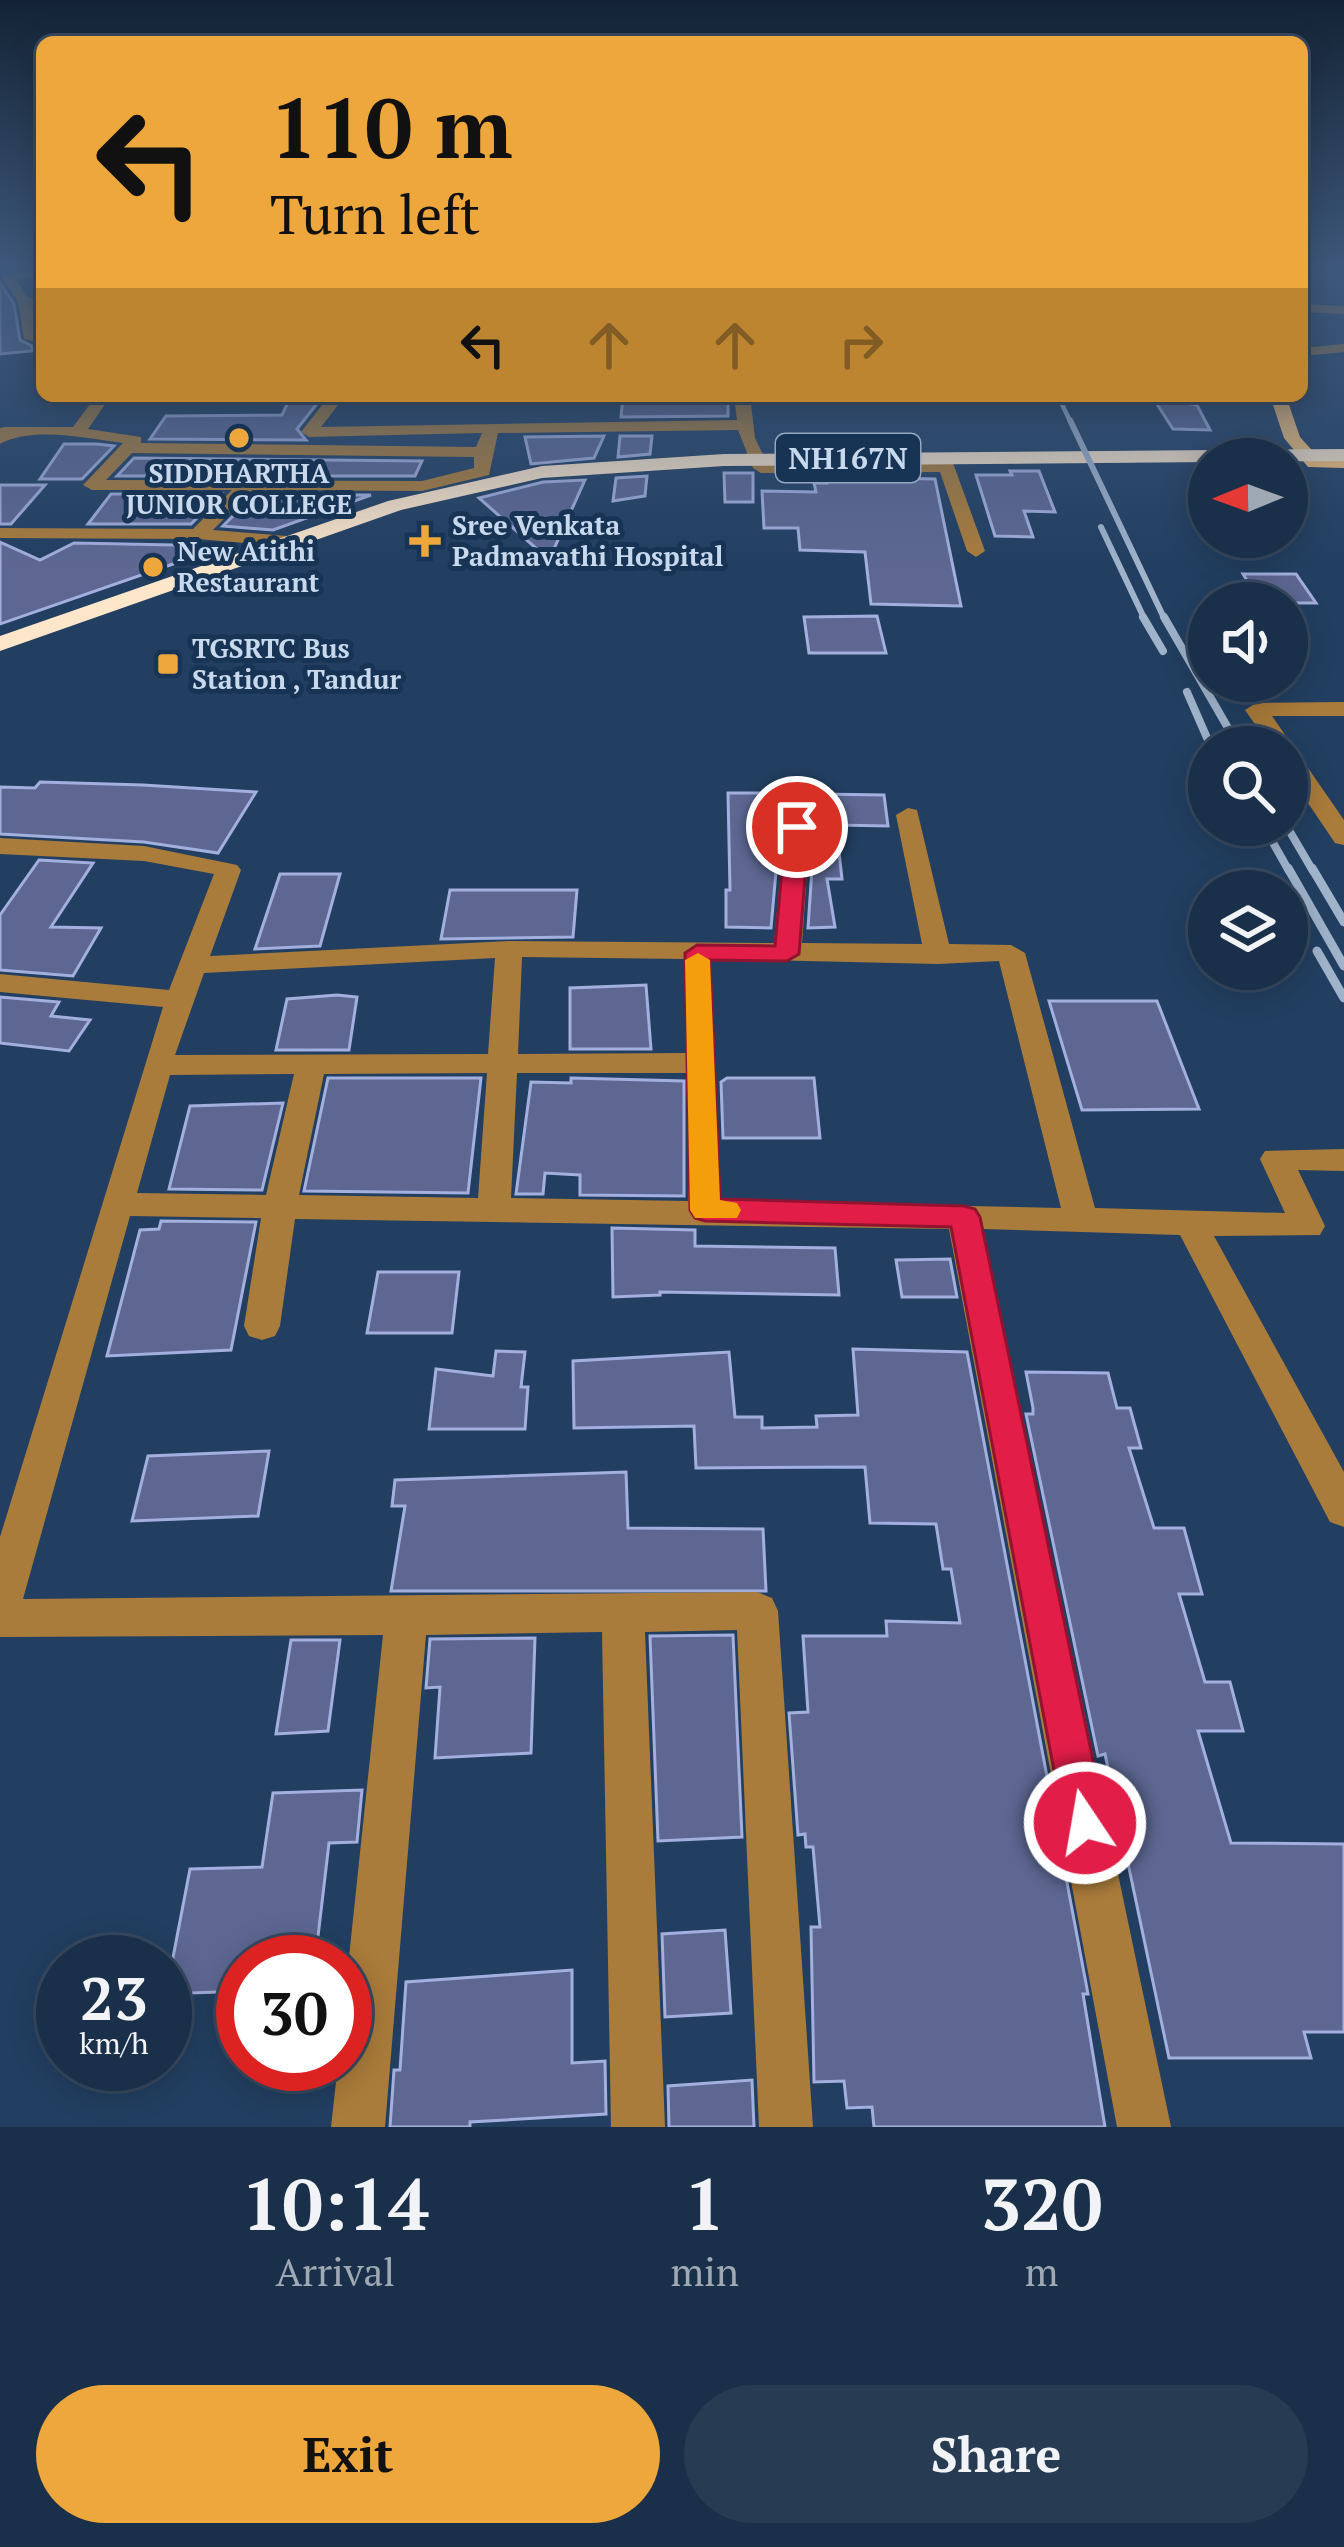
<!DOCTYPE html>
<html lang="en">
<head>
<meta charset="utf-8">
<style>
  body { margin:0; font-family:"PT Serif",serif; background:#273b53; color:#f1f3f6; height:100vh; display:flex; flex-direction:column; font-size:45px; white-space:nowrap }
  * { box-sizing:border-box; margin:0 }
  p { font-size:39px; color:#9fa9b4 }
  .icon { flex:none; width:66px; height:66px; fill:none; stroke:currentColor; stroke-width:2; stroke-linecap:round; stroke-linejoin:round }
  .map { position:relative; height:2127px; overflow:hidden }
  .drawer { display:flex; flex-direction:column; background:#1a2f49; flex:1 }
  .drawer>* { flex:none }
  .hud { position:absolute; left:36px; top:36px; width:1272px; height:366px; border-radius:18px; box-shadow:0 6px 30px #0003,0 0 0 3px #384a61; background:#eea73c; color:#111; overflow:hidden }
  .needle { width:78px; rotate:269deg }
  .fabs { position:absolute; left:1188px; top:438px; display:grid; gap:24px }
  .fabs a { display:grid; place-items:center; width:120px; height:120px; border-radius:50%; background:#1a2f49; box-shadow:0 6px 30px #0003,0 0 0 3px #384a61; font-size:60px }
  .speed { position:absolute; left:36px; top:1935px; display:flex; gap:24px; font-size:60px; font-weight:700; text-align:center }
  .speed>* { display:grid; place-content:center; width:156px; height:156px; border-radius:50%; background:#1a2f49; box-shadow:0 6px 30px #0003,0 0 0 3px #384a61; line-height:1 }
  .speed small { font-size:30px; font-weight:400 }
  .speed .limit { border:18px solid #d22; background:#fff; color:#111 }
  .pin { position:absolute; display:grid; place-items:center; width:102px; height:102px; color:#fff; margin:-51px; border:6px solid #fff; border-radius:50%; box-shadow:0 3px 12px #0007 }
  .me { position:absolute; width:132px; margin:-66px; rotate:348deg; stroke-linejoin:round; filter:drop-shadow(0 0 9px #0008) }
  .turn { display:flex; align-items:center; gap:42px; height:252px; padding:0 36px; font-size:54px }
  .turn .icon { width:156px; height:156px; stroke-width:2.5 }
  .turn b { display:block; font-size:84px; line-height:102px }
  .lanes { display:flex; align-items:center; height:114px; padding:0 36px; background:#0003; justify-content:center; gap:60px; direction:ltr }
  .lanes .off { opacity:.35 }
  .eta { display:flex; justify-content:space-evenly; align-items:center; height:204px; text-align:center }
  .eta b { font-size:72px; font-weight:600; line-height:84px }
  .cta { display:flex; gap:24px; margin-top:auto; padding:24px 36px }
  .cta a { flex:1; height:138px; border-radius:72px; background:#eea73c; color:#111; font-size:48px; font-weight:600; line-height:138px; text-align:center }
  .cta a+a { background:#273b53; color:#f1f3f6 }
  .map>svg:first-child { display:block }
  .building { fill:#5d6792; stroke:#a3afde; stroke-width:3 }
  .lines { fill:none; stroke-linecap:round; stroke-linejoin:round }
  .minor { fill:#aa7c3b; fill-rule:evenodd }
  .major { fill:#fbc377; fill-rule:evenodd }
  .highway { fill:#fde6ca; fill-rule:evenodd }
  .rail-far3 { stroke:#9fb3cb; stroke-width:4.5 }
  .rail-far2 { stroke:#9fb3cb; stroke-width:6 }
  .rail-far1 { stroke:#9fb3cb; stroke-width:8 }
  .rail { stroke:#9fb3cb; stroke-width:9 }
  .route { fill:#e11d48; stroke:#92132f; stroke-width:3 }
  .slow { fill:#f59e0b }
  .poi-dot { fill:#eea73c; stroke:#173455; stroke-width:4.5 }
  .labels { text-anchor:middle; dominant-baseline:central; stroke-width:10; stroke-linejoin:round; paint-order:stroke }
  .far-poi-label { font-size:27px; font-weight:bold; fill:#c8d9ee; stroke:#173455; text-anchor:start }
  .shield { fill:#173455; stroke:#93a8c0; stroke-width:3 }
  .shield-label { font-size:30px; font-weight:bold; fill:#c8d9ee }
</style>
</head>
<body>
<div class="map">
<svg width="1344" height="2127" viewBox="0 0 1344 2127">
  <rect width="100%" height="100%" fill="#223f61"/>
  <path class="building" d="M0,283L14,304L20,340L32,346V351L0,354Z
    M623,396H728V416L621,417Z
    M1153,398L1197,405L1210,430L1173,429Z
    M289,400H320L297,429L306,440L150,439L166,416L282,415Z
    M604,436L594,458L531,464L525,437Z
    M620,436H652L650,454L618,457Z
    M64,444H97L114,446L82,479H40Z
    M134,458L422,461L415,476H117Z
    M1010,471H1039L1055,512L1024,511L1033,537L995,536L976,475H1012Z
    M724,473H753V502H725Z
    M647,476L645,496L613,501L616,478Z
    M826,477L935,479L961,606L871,604L865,552L800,550L798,528H764L762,491L816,492L814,483H827Z
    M585,480L553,551L538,550L479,498L543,482Z
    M0,485H45L11,524H0Z
    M111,494H221L191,524H88Z
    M254,495H371L273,530L223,526Z
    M0,542L40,560L74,543L225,546L0,624Z
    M1243,574H1296L1316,603H1261Z
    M877,616L886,653H809L804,617Z
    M40,782L143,785L256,792L218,853L144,842L0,834V787L35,788Z
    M728,793H783L771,928L726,927V890H730Z
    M817,794L884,795L888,826L836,825L842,879H827L835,927L808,928Z
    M39,860L93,863L51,927L101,928L73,976L0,970V915Z
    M280,874H340L320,946L255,949Z
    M450,890H577L573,937L441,939Z
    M646,985L651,1049H570V988Z
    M337,995L357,997L349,1050H276L287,999Z
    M0,997L59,1002L51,1016L90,1020L69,1051L0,1043Z
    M1049,1001H1157L1199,1109L1082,1110Z
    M328,1078H481L468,1193L304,1191Z
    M571,1078L684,1081V1196L580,1195V1175L545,1173L543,1194H516L531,1082L571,1083Z
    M727,1078H814L820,1138H723L721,1082Z
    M283,1103L262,1190L169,1189L190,1106Z
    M161,1221L256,1222L231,1350L107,1356L140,1230L159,1229Z
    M612,1228L695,1230V1246L835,1248L839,1295L660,1292V1295L613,1297Z
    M950,1259L957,1297H902L896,1260Z
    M378,1272H459L452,1333H367Z
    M853,1349L967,1352L1088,1994H1083L1105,2127H874L872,2107L847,2108L844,2081L814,2082L811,1927H820L813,1847H806L805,1834L798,1835L789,1713L808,1712L803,1636H887L886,1621L960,1623L951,1569H943L936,1524L870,1523L865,1467L696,1468L694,1426L574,1428L573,1361L729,1352L735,1417H762V1428L817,1427L816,1416L858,1415Z
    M496,1351L525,1352L521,1387H528L525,1429H429L436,1369L493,1376Z
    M1026,1372L1108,1373L1117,1408H1130L1141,1448H1129L1154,1528H1184L1202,1594H1179L1205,1682H1230L1243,1731H1198L1231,1843L1344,1844V2032H1304L1311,2058H1169L1105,1754L1098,1756L1026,1414H1033V1408Z
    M269,1451L258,1516L132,1521L148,1456Z
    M626,1472L628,1528L763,1529L766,1591H391L405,1506H392L395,1480Z
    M733,1635L742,1837L658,1841L650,1636Z
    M535,1638L531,1753L435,1758L440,1687L426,1688L430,1639Z
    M291,1640H340L328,1731L276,1734Z
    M362,1790L357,1842L329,1843L315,1962H243V1991L166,1994L190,1869L262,1867L273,1793Z
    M725,1930L731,2013L665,2017L662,1934Z
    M572,1970V2063L605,2061L606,2114L470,2122V2127H390L394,2070H400L406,1982Z
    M752,2080L754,2127H669L668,2086Z"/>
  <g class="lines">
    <path class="minor" d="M42,269V277L15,279L29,298H42V306H32L42,343L24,339L18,302L1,276Z
      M1302,304L1344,306V314L1302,312Z
      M1344,344V352L1302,356V348Z
      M96,396H261L253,401L106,403L88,429L141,437V443L476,447L482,433L309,437L301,432L329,396H345L321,427L737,420L734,396H750L755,438L767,463H953L985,551L976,557L967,551L940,472L761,473L753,468L738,430L498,433L489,475L422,491L252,490L213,530L299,537V545L293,547L198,539L0,538V528L193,529L232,490H92L83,485L123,443C87,438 31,426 0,444V428L5,427H73ZM132,453L474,457V468L422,481L106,480Z
      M1344,702V716H1272L1344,820V845L1335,843L1287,772V747H1271L1245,710L1256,703Z
      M801,777L813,784L802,943L922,944L896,815L908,808L917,810L949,944L1011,945L1025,953L1095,1208L1285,1213L1260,1159L1265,1151L1344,1149V1171L1298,1170L1325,1226L1320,1235L1214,1236L1344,1472V1527L1330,1522L1180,1235L983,1229L1171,2127H1117L949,1229L295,1219L280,1326L275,1336L262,1340L249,1336L244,1326L261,1218L130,1216L23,1599L757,1592L772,1598L778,1611L813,2127H759L737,1630L645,1632L665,2127H611L602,1632L426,1635L385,2127H331L338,2064H345V1995L383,1635L0,1637V1537L163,1007L0,992V974L169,990L214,874L144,861L0,854V838L144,846L237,865L241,870L210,956L509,941L774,943L789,784ZM522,957L684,959L689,1053L518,1054ZM495,958L488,1054L175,1055L204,973ZM711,959L938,964L999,961L1061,1208L721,1201ZM487,1073L478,1198L299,1195L324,1074ZM517,1073H689L688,1201L511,1198ZM294,1074L266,1195L137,1193L170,1075Z"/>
    <path class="major" d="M1270,396H1286L1300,437L1319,458H1344V468L1308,467L1284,438Z"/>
    <path class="highway" d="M1344,449V461L724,466L542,478L401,510L0,651V636L388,501L542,466L724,454Z"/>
    <path class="rail-far3" d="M1058,396L1071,423"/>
    <path class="rail-far2" d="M1070,420L1165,620
      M1101,527L1145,620"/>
    <path class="rail-far1" d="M1143,617L1163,651
      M1164,617L1239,747
      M1187,692L1211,747
      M1263,825L1289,871
      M1286,825L1313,871"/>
    <path class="rail" d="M1288,868L1344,966
      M1312,868L1344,922
      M1317,951L1344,998"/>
  </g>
  <linearGradient id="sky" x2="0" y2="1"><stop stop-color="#132335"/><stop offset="0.47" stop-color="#3e587b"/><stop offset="1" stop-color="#3e587b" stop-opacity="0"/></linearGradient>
  <rect width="1344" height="566" fill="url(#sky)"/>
  <path class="route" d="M797,820L809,827L799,954L787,961L710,960L720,1199L964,1206L975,1209L980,1217L1106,1823L1100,1838L1085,1844L1070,1838L1064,1823L951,1227L705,1221L695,1218L690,1210L685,953L697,945L775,946L786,827Z"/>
  <path class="slow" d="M698,953L710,960L720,1200L737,1203L741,1210L737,1218H695L690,1210L685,960Z"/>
  <g class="poi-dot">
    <circle cx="239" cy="438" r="12"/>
    <path d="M419 523h12v12h12v12h-12v12h-12v-12h-12v-12h12z"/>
    <circle cx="153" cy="567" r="12"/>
    <rect x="156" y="652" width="24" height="24" rx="6"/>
  </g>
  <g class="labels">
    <g class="far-poi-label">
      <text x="239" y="473" text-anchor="middle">SIDDHARTHA<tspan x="239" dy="31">JUNIOR COLLEGE</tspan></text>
      <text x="452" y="525">Sree Venkata<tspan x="452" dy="31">Padmavathi Hospital</tspan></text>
      <text x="177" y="551">New Atithi<tspan x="177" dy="31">Restaurant</tspan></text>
      <text x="192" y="648">TGSRTC Bus<tspan x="192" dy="31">Station , Tandur</tspan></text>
    </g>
    <rect class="shield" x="776" y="434" width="144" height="48" rx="9"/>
    <g class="shield-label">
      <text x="848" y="458">NH167N</text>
    </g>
  </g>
</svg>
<div class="fabs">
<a><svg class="needle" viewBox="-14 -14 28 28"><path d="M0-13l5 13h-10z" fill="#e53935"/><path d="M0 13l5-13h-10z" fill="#9fa9b4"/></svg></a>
<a><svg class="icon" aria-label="sound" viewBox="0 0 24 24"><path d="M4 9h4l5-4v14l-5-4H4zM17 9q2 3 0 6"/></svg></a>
<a><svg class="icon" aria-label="search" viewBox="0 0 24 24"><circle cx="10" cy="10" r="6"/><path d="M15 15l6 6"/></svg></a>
<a><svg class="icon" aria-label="layers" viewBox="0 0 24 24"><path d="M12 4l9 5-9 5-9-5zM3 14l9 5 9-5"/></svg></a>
</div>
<div class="speed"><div>23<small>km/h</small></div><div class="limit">30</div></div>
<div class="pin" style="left:797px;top:827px;background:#d93025"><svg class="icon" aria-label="arrive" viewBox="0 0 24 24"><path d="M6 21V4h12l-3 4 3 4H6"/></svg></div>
<svg class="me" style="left:1085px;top:1823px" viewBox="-20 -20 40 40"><circle r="17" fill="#e11d48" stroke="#fff" stroke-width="3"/><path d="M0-11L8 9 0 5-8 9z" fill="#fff"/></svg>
<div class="hud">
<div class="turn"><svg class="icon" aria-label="left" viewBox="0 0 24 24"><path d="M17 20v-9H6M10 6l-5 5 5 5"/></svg><div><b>110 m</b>Turn left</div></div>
<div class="lanes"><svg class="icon" aria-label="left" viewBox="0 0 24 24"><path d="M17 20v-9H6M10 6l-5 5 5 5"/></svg><svg class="icon off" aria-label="ahead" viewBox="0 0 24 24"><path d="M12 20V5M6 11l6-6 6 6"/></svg><svg class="icon off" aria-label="ahead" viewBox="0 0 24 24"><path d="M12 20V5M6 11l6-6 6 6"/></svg><svg class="icon off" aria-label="right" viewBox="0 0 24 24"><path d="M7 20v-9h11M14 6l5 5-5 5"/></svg></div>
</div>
</div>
<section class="drawer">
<div class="eta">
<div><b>10:14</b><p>Arrival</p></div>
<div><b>1</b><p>min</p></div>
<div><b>320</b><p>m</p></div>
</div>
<div class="cta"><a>Exit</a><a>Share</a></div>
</section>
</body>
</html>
